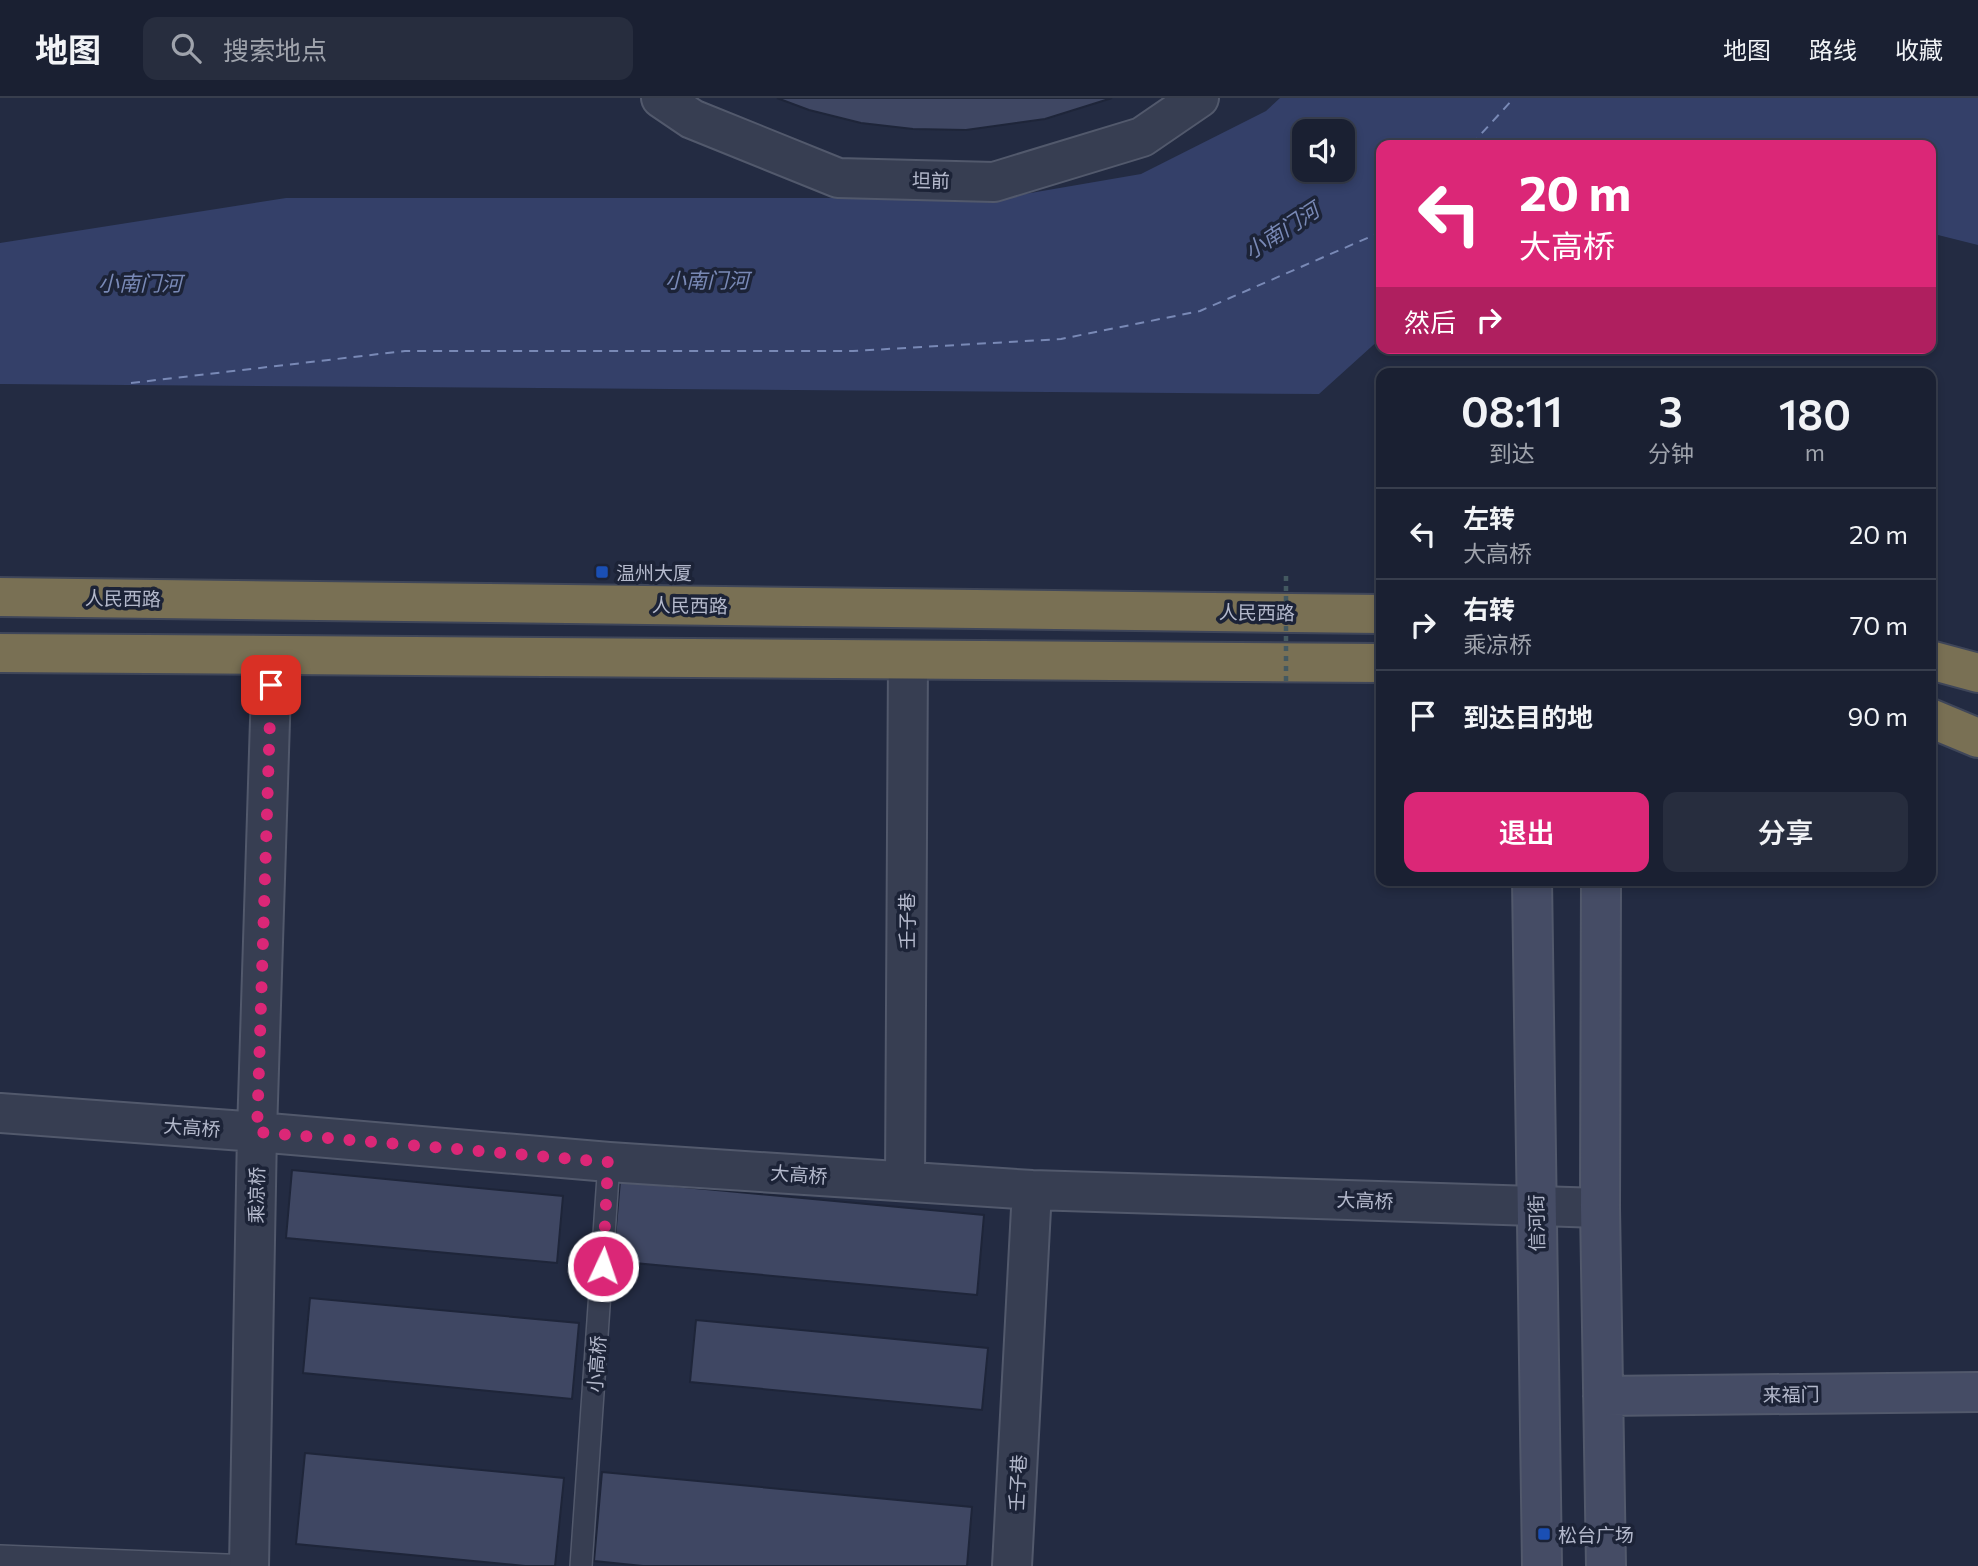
<!DOCTYPE html>
<html lang="zh">
<head>
<meta charset="utf-8">
<style>
  body { margin:0; font-family:Commissioner,"Noto Sans SC",sans-serif; background:#272d3e; color:#f1f3f6; height:100vh; display:flex; flex-direction:column; font-size:26px; white-space:nowrap }
  * { box-sizing:border-box; margin:0 }
  p { font-size:23px; color:#9fa3ac }
  .icon { flex:none; width:38px; height:38px; fill:none; stroke:currentColor; stroke-width:2; stroke-linecap:round; stroke-linejoin:round }
  .map { position:relative; flex:1; overflow:hidden }
  .sheet { position:absolute; left:1376px; top:270px; width:560px; height:518px; display:flex; flex-direction:column; background:#1a2032; border-radius:14px; box-shadow:0 4px 10px #0003,0 0 0 2px #383e4d }
  .sheet>* { flex:none }
  .top-card { position:absolute; left:1376px; top:42px; width:560px; height:214px; border-radius:14px; box-shadow:0 4px 10px #0003,0 0 0 2px #383e4d; background:#db2777; color:#fff; overflow:hidden }
  .tools { position:absolute; left:1292px; top:21px; display:grid; gap:14px }
  .tools a { display:grid; place-items:center; width:63px; height:63px; border-radius:14px; background:#1a2032; box-shadow:0 4px 10px #0003,0 0 0 2px #383e4d; font-size:35px }
  .pin { position:absolute; display:grid; place-items:center; width:60px; height:60px; color:#fff; margin:-30px; border-radius:14px; box-shadow:0 4px 10px #0006 }
  .me { position:absolute; width:77px; margin:-38px; rotate:3deg; stroke-linejoin:round; filter:drop-shadow(0 0 5px #0008) }
  .turn { display:flex; align-items:center; gap:24px; height:147px; padding:0 28px; font-size:32px }
  .turn .icon { width:91px; height:91px; stroke-width:2.5 }
  .turn b { display:block; font-size:49px; line-height:60px }
  .then { display:flex; align-items:center; height:66px; padding:0 28px; background:#0003; gap:14px; font-size:26px }
  .eta { display:flex; justify-content:space-evenly; align-items:center; height:119px; text-align:center }
  .eta b { font-size:42px; font-weight:600; line-height:49px }
  .cta { display:flex; gap:14px; margin-top:auto; padding:14px 28px }
  .cta a { flex:1; height:80px; border-radius:14px; background:#db2777; color:#fff; font-size:28px; font-weight:600; line-height:80px; text-align:center }
  .cta a+a { background:#272d3e; color:#f1f3f6 }
  ul { padding:0; list-style:none }
  li { display:flex; align-items:center; gap:21px; height:91px; padding:0 28px; border-top:2px solid #383e4d }
  li div { flex:1 }
  li b { display:block; font-size:26px }
  li em { font-style:normal }
  header { display:flex; align-items:center; gap:42px; box-sizing:border-box; height:98px; padding:0 35px; background:#1a2032; border-bottom:2px solid #383e4d }
  header strong { font-size:33px }
  nav { display:flex; gap:38px; margin-inline-start:auto; font-size:24px }
  .search { width:490px; height:63px; background:#272d3e; display:flex; align-items:center; gap:18px; box-sizing:border-box; padding:0 24px; border-radius:14px; color:#9fa3ac; font-size:26px }
  .map>svg:first-child { display:block }
  .water { fill:#344069; fill-rule:evenodd }
  .lines { fill:none; stroke-linecap:round; stroke-linejoin:round }
  .ferry { stroke:#7989b6; stroke-width:2; stroke-dasharray:9 7; stroke-linecap:butt }
  .building { fill:#3f4763; stroke:#1e2539; stroke-width:2 }
  .lane-casing { stroke:#52596c; stroke-width:24 }
  .street-casing { stroke:#52596c; stroke-width:42 }
  .secondary-casing { stroke:#52596c; stroke-width:42 }
  .highway-casing { stroke:#3f4659; stroke-width:42 }
  .lane { stroke:#373e52; stroke-width:21 }
  .street { stroke:#373e52; stroke-width:38 }
  .secondary { stroke:#454c65; stroke-width:38 }
  .highway { stroke:#797054; stroke-width:38 }
  .path-bridge { stroke:#435860; stroke-width:4.5; stroke-dasharray:5 5; stroke-linecap:butt }
  .route { stroke:#db2777; stroke-width:12; stroke-dasharray:0 21.6 }
  .transit-dot { fill:#1a4fb4; stroke:#1c2337; stroke-width:2.5 }
  .labels { text-anchor:middle; dominant-baseline:central; stroke-width:7; stroke-linejoin:round; paint-order:stroke }
  .street-label { font-size:19px; fill:#b4b9cc; stroke:#1c2337 }
  .poi-label { font-size:19px; fill:#b4b9cc; stroke:#1c2337; text-anchor:start }
  .water-label { font-size:21px; font-style:italic; fill:#7989b6; stroke:#1c2337 }
</style>
</head>
<body>
<header>
<strong>地图</strong>
<div class="search"><svg class="icon" aria-label="search" viewBox="0 0 24 24"><circle cx="10" cy="10" r="6"/><path d="M15 15l6 6"/></svg>搜索地点</div>
<nav><a>地图</a><a>路线</a><a>收藏</a></nav>
</header>
<div class="map">
<svg width="1978" height="1468" viewBox="0 0 1978 1468">
  <rect width="100%" height="100%" fill="#232b42"/>
  <path class="water" d="M1280,0H1978V147L1930,135V47H1381V240L1319,296L0,286V145L286,100H1001L1141,76L1266,13ZM1304,33H1342V72H1304Z"/>
  <g class="lines">
    <path class="ferry" d="M1471,47L1514,0
      M131,285L405,253H853L1061,241L1200,213L1381,134"/>
  </g>
  <path class="building" d="M777,0H1112L1045,21L966,32L913,31L861,25L809,12Z
    M292,1072L563,1098L557,1165L286,1140Z
    M620,1083L984,1117L977,1197L613,1163Z
    M310,1200L579,1225L572,1301L303,1275Z
    M696,1222L988,1250L982,1312L690,1284Z
    M305,1355L564,1380L555,1468H525L296,1446Z
    M602,1374L972,1409L967,1468H643L594,1463Z"/>
  <g class="lines">
    <g class="lane-casing">
      <path id="lane" d="M0,1458L251,1468
        M581,1468L609,1064"/>
    </g>
    <g class="street-casing">
      <path id="street" d="M661,0L692,21L838,80L994,84L1142,39L1199,0
        M0,1015L257,1034L609,1064L1032,1092L1600,1110
        M905,1083L908,562
        M249,1468L257,1034L272,559
        M1012,1468L1032,1092"/>
    </g>
    <g class="secondary-casing">
      <path id="secondary" d="M1532,782L1542,1468
        M1601,782L1600,1110L1606,1468
        M1603,1298L1978,1294"/>
    </g>
    <g class="highway-casing">
      <path id="highway" d="M0,499L1381,516
        M0,555L1381,565
        M1930,562L1978,575
        M1930,620L1978,640"/>
    </g>
    <use href="#lane" class="lane"/>
    <use href="#street" class="street"/>
    <use href="#secondary" class="secondary"/>
    <use href="#highway" class="highway"/>
    <path class="path-bridge" d="M1286,478V585"/>
  </g>
  <g class="lines">
    <path class="route" d="M271,587L257,1034L608,1064L603,1168"/>
  </g>
  <g class="transit-dot">
    <rect x="595" y="467" width="14" height="14" rx="3.5"/>
    <rect x="1537" y="1429" width="14" height="14" rx="3.5"/>
  </g>
  <g class="labels">
    <g class="street-label">
      <text transform="translate(931 82) rotate(1)">坦前</text>
      <text transform="translate(123 500) rotate(1)">人民西路</text>
      <text transform="translate(690 507) rotate(1)">人民西路</text>
      <text transform="translate(1257 514) rotate(1)">人民西路</text>
      <text transform="translate(906 823) rotate(-90)">壬子巷</text>
      <text transform="translate(192 1029) rotate(4)">大高桥</text>
      <text transform="translate(799 1076) rotate(4)">大高桥</text>
      <text transform="translate(256 1097) rotate(-89)">乘凉桥</text>
      <text transform="translate(1365 1102) rotate(2)">大高桥</text>
      <text transform="translate(1536 1125) rotate(-91)">信河街</text>
      <text transform="translate(596 1266) rotate(-86)">小高桥</text>
      <text transform="translate(1791 1296) rotate(-1)">来福门</text>
      <text transform="translate(1017 1385) rotate(-87)">壬子巷</text>
    </g>
    <g class="poi-label">
      <text x="616" y="474">温州大厦</text>
      <text x="1558" y="1436">松台广场</text>
    </g>
    <g class="water-label">
      <text transform="translate(1281 132) rotate(-33)">小南门河</text>
      <text x="707" y="181">小南门河</text>
      <text x="140" y="184">小南门河</text>
    </g>
  </g>
</svg>
<div class="tools">
<a><svg class="icon" aria-label="sound" viewBox="0 0 24 24"><path d="M4 9h4l5-4v14l-5-4H4zM17 9q2 3 0 6"/></svg></a>
</div>
<div class="pin" style="left:271px;top:587px;background:#d93025"><svg class="icon" aria-label="arrive" viewBox="0 0 24 24"><path d="M6 21V4h12l-3 4 3 4H6"/></svg></div>
<svg class="me" style="left:603px;top:1168px" viewBox="-20 -20 40 40"><circle r="17" fill="#db2777" stroke="#fff" stroke-width="3"/><path d="M0-11L8 9 0 5-8 9z" fill="#fff"/></svg>
<div class="top-card">
<div class="turn"><svg class="icon" aria-label="left" viewBox="0 0 24 24"><path d="M17 20v-9H6M10 6l-5 5 5 5"/></svg><div><b>20 m</b>大高桥</div></div>
<div class="then">然后<svg class="icon" aria-label="right" viewBox="0 0 24 24"><path d="M7 20v-9h11M14 6l5 5-5 5"/></svg></div>
</div>
<section class="sheet">
<div class="eta">
<div><b>08:11</b><p>到达</p></div>
<div><b>3</b><p>分钟</p></div>
<div><b>180</b><p>m</p></div>
</div>
<ul>
<li><svg class="icon" aria-label="left" viewBox="0 0 24 24"><path d="M17 20v-9H6M10 6l-5 5 5 5"/></svg><div><b>左转</b><p>大高桥</p></div><em>20 m</em></li>
<li><svg class="icon" aria-label="right" viewBox="0 0 24 24"><path d="M7 20v-9h11M14 6l5 5-5 5"/></svg><div><b>右转</b><p>乘凉桥</p></div><em>70 m</em></li>
<li><svg class="icon" aria-label="arrive" viewBox="0 0 24 24"><path d="M6 21V4h12l-3 4 3 4H6"/></svg><div><b>到达目的地</b></div><em>90 m</em></li>
</ul>
<div class="cta"><a>退出</a><a>分享</a></div>
</section>
</div>
</body>
</html>
